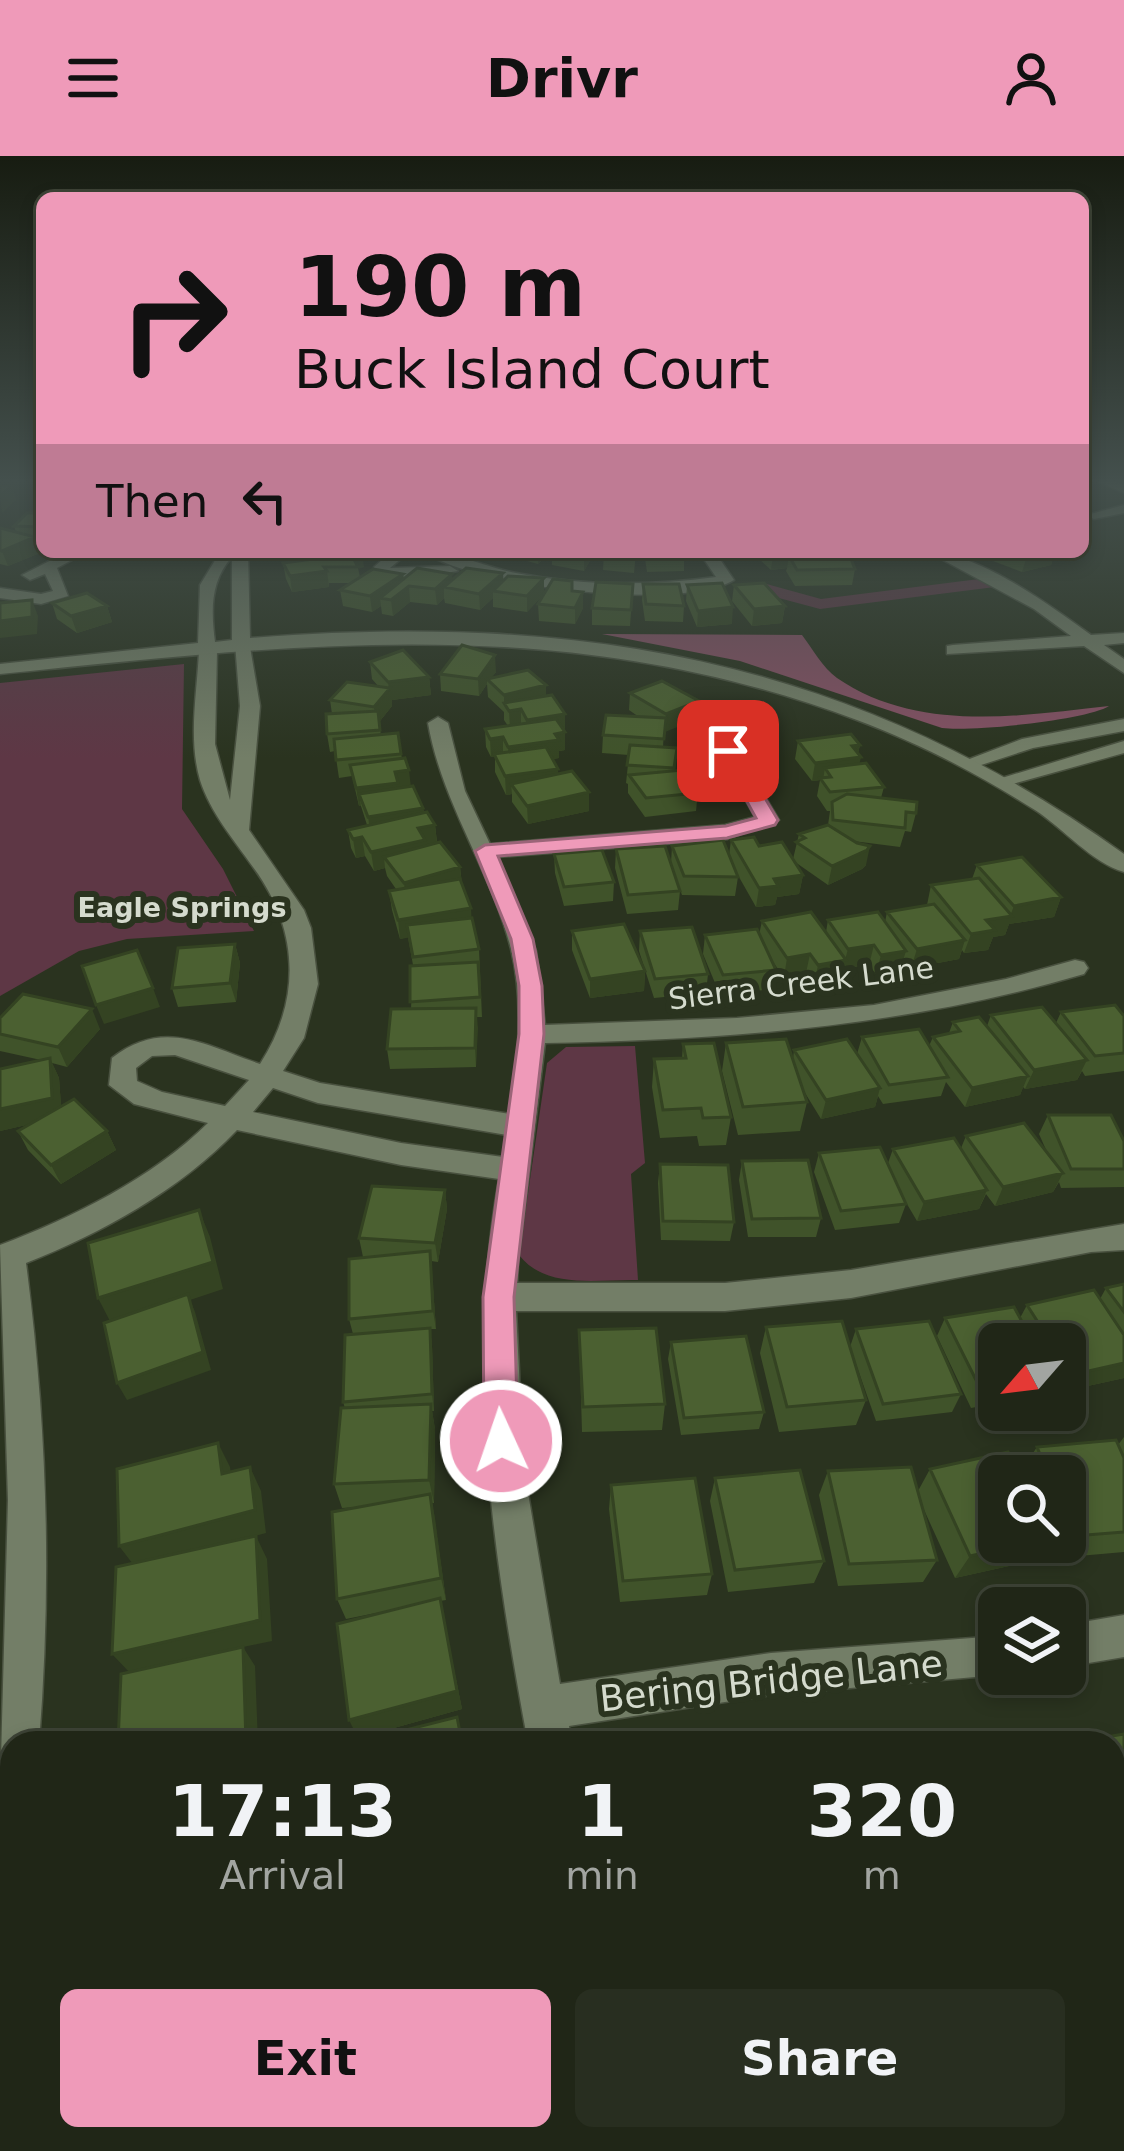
<!DOCTYPE html>
<html lang="en">
<head>
<meta charset="utf-8">
<style>
  body { margin:0; font-family:"DejaVu Sans",sans-serif; background:#282e20; color:#f1f3f6; height:100vh; display:flex; flex-direction:column; font-size:45px; white-space:nowrap }
  * { box-sizing:border-box; margin:0 }
  p { font-size:39px; color:#a2a5a1 }
  .icon { flex:none; width:66px; height:66px; fill:none; stroke:currentColor; stroke-width:2; stroke-linecap:round; stroke-linejoin:round }
  .map { position:relative; flex:1; overflow:hidden }
  .sheet { position:absolute; left:0px; top:1575px; width:1125px; height:420px; display:flex; flex-direction:column; background:#202617; border-radius:36px 36px 0 0; box-shadow:0 6px 18px #0003,0 0 0 3px #3d4336 }
  .sheet>* { flex:none }
  .banner { position:absolute; left:36px; top:36px; width:1053px; height:366px; border-radius:18px; box-shadow:0 6px 18px #0003,0 0 0 3px #3d4336; background:#ef9ab9; color:#111; overflow:hidden }
  .needle { width:78px; rotate:242deg }
  .controls { position:absolute; left:978px; top:1167px; display:grid; gap:24px }
  .controls a { display:grid; place-items:center; width:108px; height:108px; border-radius:18px; background:#202617; box-shadow:0 6px 18px #0003,0 0 0 3px #3d4336; font-size:60px }
  .pin { position:absolute; display:grid; place-items:center; width:102px; height:102px; color:#fff; margin:-51px; border-radius:24px; box-shadow:0 6px 18px #0006 }
  .me { position:absolute; width:132px; margin:-66px; rotate:357deg; stroke-linejoin:round; filter:drop-shadow(0 0 9px #0008) }
  .turn { display:flex; align-items:center; gap:42px; height:252px; padding:0 60px; font-size:54px }
  .turn .icon { width:156px; height:156px; stroke-width:2.5 }
  .turn b { display:block; font-size:84px; line-height:102px }
  .then { display:flex; align-items:center; height:114px; padding:0 60px; background:#0003; gap:24px; font-size:45px }
  .eta { display:flex; justify-content:space-evenly; align-items:center; height:204px; text-align:center }
  .eta b { font-size:72px; font-weight:700; line-height:84px }
  .cta { display:flex; gap:24px; margin-top:auto; padding:24px 60px }
  .cta a { flex:1; height:138px; border-radius:18px; background:#ef9ab9; color:#111; font-size:48px; font-weight:700; line-height:138px; text-align:center }
  .cta a+a { background:#282e20; color:#f1f3f6 }
  header { display:flex; justify-content:space-between; align-items:center; height:156px; padding:0 60px; background:#ef9ab9; color:#111; font-size:54px; font-weight:700 }
  .map>svg:first-child { display:block }
  .green { fill:#5e3745 }
  .forest { fill:#845063 }
  .lines { fill:none; stroke-linecap:round; stroke-linejoin:round }
  .minor-casing { stroke:#49513f; stroke-width:3 }
  .tertiary-casing { stroke:#49513f; stroke-width:3 }
  .minor { fill:#737e67; fill-rule:evenodd }
  .tertiary { fill:#737e67; fill-rule:evenodd }
  .wall { fill:#40532a }
  .shaded-wall { fill:#344322 }
  .building { fill:#4b6031; stroke:#344322; stroke-width:3 }
  .route { fill:#ef9ab9; stroke:#9b6478; stroke-width:3 }
  .labels { text-anchor:middle; dominant-baseline:central; stroke-width:12; stroke-linejoin:round; paint-order:stroke }
  .far-neighbourhood-label { font-size:27px; font-weight:bold; fill:#d5dbce; stroke:#2a331f }
  .street-label { font-size:30px; fill:#d5dbce; stroke:#2a331f }
  .near-street-label { font-size:36px; fill:#d5dbce; stroke:#2a331f }
</style>
</head>
<body>
<header><svg class="icon" aria-label="menu" viewBox="0 0 24 24"><path d="M4 6h16M4 12h16M4 18h16"/></svg>Drivr<svg class="icon" aria-label="person" viewBox="0 0 24 24"><circle cx="12" cy="8" r="4"/><path d="M4 21q1-7 8-7t8 7"/></svg></header>
<div class="map">
<svg width="1124" height="1995" viewBox="0 0 1124 1995">
  <rect width="100%" height="100%" fill="#2a331f"/>
  <path class="green" d="M979,423L995,431L820,453L749,434L759,426L821,443Z
    M184,508L182,653L223,713L254,775L127,783L79,795L0,840V527Z
    M635,890L645,1007L631,1018L638,1124C598,1123 546,1134 519,1099L547,907L566,891Z"/>
  <path class="forest" d="M602,478L802,479C812,492 823,512 837,522C917,577 1020,560 1109,550C1087,564 971,576 942,572L740,505Z"/>
  <g class="lines">
    <g class="minor-casing">
      <path id="minor" d="M1097,323L1124,328V337L1099,326Z
        M1124,349V357L1094,363L1087,359Z
        M67,396H87L57,412L68,440L41,448L0,442V432L41,438L53,435L45,418L30,424L22,419Z
        M391,396H409L390,412L450,410L458,415L398,424L377,418L374,411Z
        M424,396C456,396 485,411 516,417C582,430 649,430 716,421L699,396H715L734,424C683,456 474,431 424,396Z
        M928,396C978,396 1051,450 1091,479L1124,477V487L1104,489L1124,503V517L1084,490L947,498V490L953,489L1071,480L1034,453Z
        M235,487L250,491L260,550L249,674L304,754L311,772L318,828L304,882L283,915L320,927L510,958C519,905 524,846 511,793C491,714 442,648 428,567L438,561L448,567L465,635L490,688L725,669L755,661L718,595L728,589L738,595L779,664L727,683L497,701L536,795L545,869L737,862L874,849L1006,823L1075,804L1084,806L1088,812L1084,818C907,870 729,884 545,887L518,1107L517,1127H725L851,1114L1124,1068V1094L1091,1096L851,1142L725,1155H516L524,1313L560,1528L771,1497L999,1480V1518H1009L771,1539L569,1570L572,1587H528C493,1398 465,1214 499,1023L401,1009L237,974C180,1034 102,1077 26,1107C47,1267 52,1426 39,1587H12V1607L1,1603L8,1344L0,1089C74,1061 151,1023 208,967L134,948L109,929L112,902C164,862 204,889 260,908C302,843 299,773 253,711C234,684 210,656 200,624C188,583 197,537 199,495L208,490L217,495L215,588L230,644L240,550ZM175,899L249,924L225,950L162,936L137,925L136,912L152,900ZM273,932L318,947L507,979L503,1001L401,987L253,956Z
        M1124,563V575L1033,592L969,613L959,607L1022,583Z
        M1124,585V597L1002,631L992,625Z
        M1124,1459V1501L1065,1511V1469Z
        M12,1608V1761L0,1766V1613Z
        M600,1983H654L656,1995H602Z"/>
    </g>
    <g class="tertiary-casing">
      <path id="tertiary" d="M220,396H248L250,482C578,456 853,503 1124,698V716C1092,707 1063,672 1035,654C980,619 919,587 857,564C563,454 299,488 0,518V508L198,487L200,429ZM232,401V484L215,486C211,455 210,425 232,401Z"/>
    </g>
    <use href="#minor" class="minor"/>
    <use href="#tertiary" class="tertiary"/>
  </g>
  <path class="wall" d="M42,357V386H36L40,397L8,410L0,408V372L16,376L14,370Z
    M295,396L364,411L358,412L360,421L403,418L404,423L504,424L544,422V438L527,456L493,451V442L480,454L445,447L444,442L437,449L410,446L393,460L382,458L381,450L372,456L343,450L340,434L351,427H329V431L292,436L286,423L283,407L297,405Z
    M505,396H551L538,408L505,399Z
    M552,396H595L584,415L552,409Z
    M604,396H636L634,417L603,414Z
    M644,396H684V415L647,416Z
    M741,396H826L825,399L855,413L852,429L795,430L786,415L787,412L771,414L758,402V398L743,399Z
    M996,396H1055L1051,409L1022,416L993,405Z
    M633,428L630,470L592,469V452Z
    M643,428L684,450L683,466L645,465L642,444Z
    M687,429L732,468L697,471L686,445Z
    M734,429L785,450L782,467L752,470L732,445Z
    M572,435L583,452L575,468L539,465L538,448Z
    M52,447L107,450L112,466L77,477L57,463Z
    M370,506L429,521L431,539L392,544V550L380,565L381,579L398,577L402,603L410,630L423,652L424,657L435,669L437,686L460,711L462,728L479,793L482,861H477L476,911L390,913L387,893L411,853L413,809L408,781L400,783L392,754L389,735L396,733L387,720L385,712L374,715L365,700L356,702L351,692L348,674L367,669L361,650H359L352,620L339,622L335,595L330,596L327,578L332,558L330,544L379,531L372,523Z
    M496,516L491,522L546,540L565,558V594L559,595V602L553,603L558,613V618L589,655L528,668L512,646V638L506,639L495,616V600L491,601L486,591L485,573L508,570L504,564V556L488,541L487,528L479,540L441,535L440,518Z
    M630,537L697,563L664,575L663,591L677,592L675,615L711,625L709,644L697,645L696,655L645,661L628,637V628L626,627L629,599L602,597L603,579L639,561L629,554Z
    M798,585L860,589L858,597L859,608L884,631L881,642L916,657L911,676L905,675L900,691L853,685L866,709L862,713L828,729L795,706L803,719L799,738L777,741L775,749L756,751L735,714L738,721L735,740L682,739L675,720L680,735L678,754L627,758L615,712L616,693L671,707L672,690L729,699L731,684L759,690L793,703L799,678L828,669L830,655H827L817,640L820,624L812,625L795,603Z
    M554,698L614,726L613,745L564,750L555,717Z
    M977,709L1061,741L1054,761L1009,768L1005,779L993,781L988,794L964,797L962,794L959,803L911,812L904,802L900,814L876,818L869,809L844,812L842,823L814,829L806,817L784,821L770,802L776,814L773,833L720,839L703,798L705,779H759L762,765L826,776L828,764L885,766L887,756L927,749L931,729L972,723Z
    M572,775L645,815L644,835L590,842L572,794Z
    M640,775L708,818L706,837L654,842L639,795Z
    M235,788L240,807L236,846L178,851L172,832Z
    M1061,856L1124,860V915L1085,920L1082,915L1077,924L1025,933L1023,931L1020,939L965,951L946,926L941,940L883,948L878,940L875,951L821,963L802,932L807,946L800,975L738,979L722,915L726,887L793,903L794,894L857,898L862,881L929,890L933,881L949,877L953,866L987,870L991,859L1056,867Z
    M0,862L100,873L67,911L52,907L59,922L61,951L107,975L116,994L61,1028L28,994L18,975L30,968L0,975V913L41,904L0,895Z
    M683,888L731,961L726,989L699,990L697,980L660,982L652,931L654,903L682,902Z
    M1048,959L1124,985V1031L1061,1032L1059,1026L1053,1036L995,1050L986,1038L979,1053L917,1065L901,1038L906,1048L899,1067L835,1074L814,1016L819,997L888,1007L893,993L961,992L966,980L1047,996L1039,978Z
    M742,1005L821,1062L816,1081H748L739,1024Z
    M660,1008L734,1066L730,1085L661,1084L658,1027Z
    M445,1034L447,1053L438,1106L431,1105L436,1173H430L432,1190L434,1255H432L435,1273L434,1347H432L446,1444L440,1445L462,1553L358,1582L391,1454L346,1463L337,1443L360,1351L342,1352L334,1328L345,1252L343,1246L353,1178L349,1163L363,1101L359,1082Z
    M1124,1128V1222L1065,1235V1188H999V1247L971,1252L937,1180L945,1162H1020L1027,1149L1100,1143L1106,1132Z
    M766,1171L866,1244L856,1269L779,1276L760,1197Z
    M856,1173L961,1238L952,1256L876,1265L850,1191Z
    M579,1174L665,1248L662,1274L582,1276Z
    M671,1186L764,1256L759,1273L681,1279L668,1203Z
    M1124,1281V1396L1056,1402L1049,1387L1036,1404L955,1422L920,1345L937,1404L923,1426L838,1430L819,1339L828,1315L918,1335L930,1313L999,1386H1065V1320H1023L1021,1315L1037,1291L1118,1289Z
    M715,1322L824,1405L814,1427L728,1436L710,1345Z
    M611,1329L712,1418L707,1439L620,1446L609,1353Z
    M1124,1578V1729L1113,1731V1587Z
    M1124,1838V1995H1035L1032,1983H1113L1120,1840Z
    M748,1983H879L881,1995H749Z
    M890,1983H1028L1031,1995H892Z"/>
  <path class="shaded-wall" d="M12,329L16,344L2,357L0,340Z
    M35,381L40,397L8,410L2,395Z
    M362,396L364,411H324L299,417L296,401Z
    M538,396H551L538,408Z
    M586,396H595L584,415V399Z
    M790,396H826L824,407L789,400L787,412L771,414L773,398Z
    M1043,396H1055L1051,409L1022,416L1027,400Z
    M327,415L329,431L292,436L290,420Z
    M503,417L504,433L493,435V442L480,454L479,438Z
    M403,418L405,433L409,430L410,446L393,460L391,444L380,442L381,450L372,456L370,440Z
    M452,418L453,433L444,431V442L437,449L435,433Z
    M544,422V438L527,456V440Z
    M583,436V452L575,468V452Z
    M32,444L38,460L37,478L0,482V465Z
    M107,450L112,466L77,477L71,460Z
    M785,450L782,467L752,470L754,453Z
    M733,451L732,468L697,471L698,455Z
    M495,499L496,516L489,525L487,523V528L479,540L478,523Z
    M429,521L431,539L392,544V550L380,565L382,592L379,566L376,569L374,551L389,534L388,526Z
    M546,529V547L521,553V571L510,573L509,555L504,548V539Z
    M699,545L697,563L665,576L666,558Z
    M565,558V576L528,582L527,564Z
    M565,576V594L559,595V602L509,610L508,591Z
    M503,581V599L491,601L490,583Z
    M860,589L857,601H861L857,619L825,612L823,624L812,625L815,607L852,590Z
    M558,613V631L511,628L512,638L506,639L505,620Z
    M409,614L411,632L359,638L361,650H359L356,632L395,616Z
    M589,636V655L528,668L527,650Z
    M423,652L425,671L371,680L368,661Z
    M435,669L437,687L384,701L385,712L374,715L371,696L418,672Z
    M362,681L365,700L356,702L353,683Z
    M870,690L866,709L862,713L828,729L832,710Z
    M460,711L462,730L406,746L404,727Z
    M803,719L799,738L777,741L775,749L756,751L759,732L774,723Z
    M1061,741L1054,761L1009,768L1005,779L993,781L988,794L964,797L971,778L986,764L1010,760L1014,750Z
    M471,752L472,771L400,783L398,764Z
    M965,784L959,803L911,812L917,793Z
    M235,788L240,807L236,846L230,827Z
    M874,789L869,809L844,812L842,823L814,829L818,809L845,804L848,793Z
    M906,795L900,814L876,818L881,799Z
    M810,798L806,817L784,821L787,802Z
    M645,815L644,835L590,842V823Z
    M153,832L160,851L104,868L96,849Z
    M476,852L478,872L476,911L475,892Z
    M92,853L100,873L67,911L58,891Z
    M50,902L59,922L62,961L0,975V953Z
    M1087,904L1077,924L1025,933L1034,914Z
    M1028,920L1020,939L965,951L972,932Z
    M880,932L875,951L821,963L826,944Z
    M107,975L116,994L61,1028L51,1009Z
    M1063,1017L1053,1036L995,1050L1003,1031Z
    M445,1034L447,1053L438,1106L435,1087Z
    M987,1034L979,1053L917,1065L924,1046Z
    M199,1054L210,1081L223,1133L190,1144L195,1156L211,1214L127,1244L117,1227L112,1169L98,1142Z
    M430,1095L432,1113L436,1173L433,1155Z
    M430,1172L432,1190L434,1255L432,1238Z
    M1124,1207V1222L1065,1235V1227L1071,1219Z
    M431,1248L435,1273L434,1347L429,1324Z
    M218,1287L230,1311L234,1342L222,1318Z
    M250,1311L261,1335L266,1377L136,1412L119,1390Z
    M430,1338L435,1362L446,1444L441,1422Z
    M256,1380L267,1403L272,1485L243,1491L255,1510L258,1587H246L130,1517L112,1498Z
    M1033,1386H1050L1036,1404L955,1422L970,1400Z
    M440,1442L462,1553L358,1582L349,1564Z"/>
  <path class="building" d="M0,329H12L0,340Z
    M27,357H42V371L14,370Z
    M0,372L35,381L2,395L0,394Z
    M295,396H355L296,401Z
    M604,396H635V401L603,398Z
    M648,396H684L686,399L648,401Z
    M1015,396H1043L1027,400Z
    M351,398L358,411H324L327,415L290,420L283,407Z
    M841,399L851,403L855,413L797,414L789,400Z
    M417,412L452,418L435,433L409,430L391,444L380,442Z
    M466,412L503,417L479,438L444,431Z
    M373,413L403,418L370,440L340,434Z
    M508,420L544,422L527,440L493,435Z
    M553,423L572,425V435L583,436L575,452L538,448Z
    M596,426L633,428L631,454L592,452Z
    M722,427L733,451L698,455L687,429Z
    M764,427L785,450L754,453L734,429Z
    M643,428H679L684,450L646,448Z
    M87,437L107,450L71,460L52,447Z
    M32,444V461L0,465V447Z
    M462,489L495,499L478,523L440,518Z
    M403,494L429,521L388,526L370,506Z
    M528,514L546,529L504,539L487,523Z
    M662,525L699,545L666,558L630,537Z
    M347,526L390,532L374,551L330,544Z
    M552,539L565,558L527,564L521,553L509,555L504,547Z
    M378,555L380,574L327,578L326,558Z
    M606,559L666,562L664,583L603,579Z
    M556,563L565,576L555,578L559,584L508,591L503,581L490,583L485,573Z
    M398,577L401,598L336,604L334,583Z
    M851,578L860,589L852,590L861,601L815,607L798,585Z
    M630,589L677,592L674,612L627,609Z
    M546,591L558,613L505,620L494,598Z
    M405,602L409,614L395,616L398,627L356,632L350,609Z
    M866,607L884,631L830,636L820,622L831,621L825,612Z
    M704,612L711,625L693,627L698,637L646,642L629,619Z
    M572,615L589,636L527,650L511,628Z
    M413,630L423,652L368,661L359,638Z
    M847,638L917,646L916,657L906,656L905,672L833,664L832,646Z
    M427,656L435,669L418,672L425,684L371,696L362,681L353,683L348,674Z
    M828,669L857,687L870,690L867,694L832,710L796,686L805,682L799,678Z
    M754,681L759,690L782,686L803,719L774,723L778,730L759,732L731,684Z
    M723,684L738,721L684,720L672,690Z
    M440,686L460,711L404,727L384,701Z
    M665,690L680,735L628,739L616,693Z
    M602,694L614,726L564,731L554,698Z
    M1022,701L1061,741L1014,750L977,709Z
    M979,722L1012,760L986,764L995,774L971,778L931,729Z
    M460,723L471,752L398,764L389,735Z
    M934,748L965,784L917,793L887,756Z
    M811,756L846,804L818,809L810,798L787,802L762,765Z
    M878,756L906,795L881,799L874,789L848,793L828,764Z
    M472,762L479,793L413,801L407,769Z
    M624,768L645,815L590,823L572,775Z
    M692,771L708,818L655,823L640,775Z
    M757,773L776,814L723,819L705,779Z
    M235,788L230,827L172,832L178,792Z
    M137,794L153,832L96,849L82,810Z
    M478,806L480,841L410,846V810Z
    M23,838L92,853L58,891L0,878V862Z
    M1115,849L1124,860V897L1095,900L1061,856Z
    M1042,851L1087,904L1034,914L991,859Z
    M476,852L475,892L387,893L391,853Z
    M979,861L1028,920L972,932L933,881L960,875L953,866Z
    M919,873L948,921L889,929L862,881Z
    M786,883L807,946L743,951L726,887Z
    M847,883L880,932L826,944L794,894Z
    M714,887L731,961L703,962L701,952L663,954L654,903L686,902L683,888Z
    M50,902L52,942L0,953V913Z
    M74,943L107,975L51,1009L18,975Z
    M1048,959H1111L1124,985V1013H1071Z
    M1024,967L1063,1017L1003,1031L966,980Z
    M954,982L987,1034L924,1046L893,993Z
    M880,991L906,1048L841,1055L819,997Z
    M808,1004L821,1062L752,1063L742,1005Z
    M660,1008L728,1009L734,1066L663,1065Z
    M372,1030L445,1034L435,1087L359,1082Z
    M199,1054L213,1106L98,1142L88,1087Z
    M430,1095L433,1155L349,1163V1103Z
    M1124,1128V1156L1106,1132Z
    M1094,1134L1124,1179V1207L1071,1219L1065,1210V1188H1052L1027,1149Z
    M188,1138L203,1196L117,1227L104,1167Z
    M1014,1151L1034,1188H999V1231L981,1234L945,1162Z
    M842,1165L866,1244L787,1251L766,1171Z
    M929,1165L961,1238L883,1248L856,1173Z
    M430,1172L432,1238L343,1246L345,1179Z
    M656,1172L665,1248L583,1251L579,1174Z
    M746,1180L764,1256L684,1262L671,1186Z
    M431,1248L429,1324L334,1328L341,1252Z
    M1116,1284L1124,1302V1376L1074,1380L1065,1357V1320H1049L1037,1291Z
    M218,1287L222,1318L250,1311L255,1354L119,1390L117,1313Z
    M1008,1296L1021,1320H999V1386H1033L970,1400L930,1313Z
    M911,1311L937,1404L849,1408L828,1315Z
    M800,1314L824,1405L735,1414L715,1322Z
    M695,1322L712,1418L623,1425L611,1329Z
    M430,1338L441,1422L337,1443L332,1356Z
    M256,1380L260,1464L112,1498L116,1411Z
    M440,1442L457,1535L349,1564L337,1468Z
    M243,1491L246,1587H118L121,1518Z
    M457,1561L462,1587H354Z
    M1124,1578V1721L1113,1723V1587H1070Z
    M1124,1842V1995H1060L1057,1983H1113V1843Z
    M388,1983H520L521,1995H388Z
    M758,1983H879L881,1995H759Z
    M907,1983H1028L1031,1995H909Z"/>
  <linearGradient id="sky" x2="0" y2="1"><stop stop-color="#171c11"/><stop offset="0.54" stop-color="#44504d"/><stop offset="1" stop-color="#44504d" stop-opacity="0"/></linearGradient>
  <rect width="1124" height="602" fill="url(#sky)"/>
  <path class="route" d="M728,589L737,595L778,664L775,669L727,682L498,700L533,783L542,830L544,878L514,1141L518,1285L513,1296L501,1300L489,1296L484,1285L483,1141L519,878V830L511,783L475,695L485,689L726,670L756,662L719,595Z"/>
  <g class="labels">
    <g class="far-neighbourhood-label">
      <text x="182" y="751">Eagle Springs</text>
    </g>
    <g class="street-label">
      <text transform="translate(801 827) rotate(-7)">Sierra Creek Lane</text>
    </g>
    <g class="near-street-label">
      <text transform="translate(771 1525) rotate(-6)">Bering Bridge Lane</text>
    </g>
  </g>
</svg>
<div class="controls">
<a><svg class="needle" viewBox="-14 -14 28 28"><path d="M0-13l5 13h-10z" fill="#e53935"/><path d="M0 13l5-13h-10z" fill="#a2a5a1"/></svg></a>
<a><svg class="icon" aria-label="search" viewBox="0 0 24 24"><circle cx="10" cy="10" r="6"/><path d="M15 15l6 6"/></svg></a>
<a><svg class="icon" aria-label="layers" viewBox="0 0 24 24"><path d="M12 4l9 5-9 5-9-5zM3 14l9 5 9-5"/></svg></a>
</div>
<div class="pin" style="left:728px;top:595px;background:#d93025"><svg class="icon" aria-label="arrive" viewBox="0 0 24 24"><path d="M6 21V4h12l-3 4 3 4H6"/></svg></div>
<svg class="me" style="left:501px;top:1285px" viewBox="-20 -20 40 40"><circle r="17" fill="#ef9ab9" stroke="#fff" stroke-width="3"/><path d="M0-11L8 9 0 5-8 9z" fill="#fff"/></svg>
<div class="banner">
<div class="turn"><svg class="icon" aria-label="right" viewBox="0 0 24 24"><path d="M7 20v-9h11M14 6l5 5-5 5"/></svg><div><b>190 m</b>Buck Island Court</div></div>
<div class="then">Then<svg class="icon" aria-label="left" viewBox="0 0 24 24"><path d="M17 20v-9H6M10 6l-5 5 5 5"/></svg></div>
</div>
<section class="sheet">
<div class="eta">
<div><b>17:13</b><p>Arrival</p></div>
<div><b>1</b><p>min</p></div>
<div><b>320</b><p>m</p></div>
</div>
<div class="cta"><a>Exit</a><a>Share</a></div>
</section>
</div>
</body>
</html>
